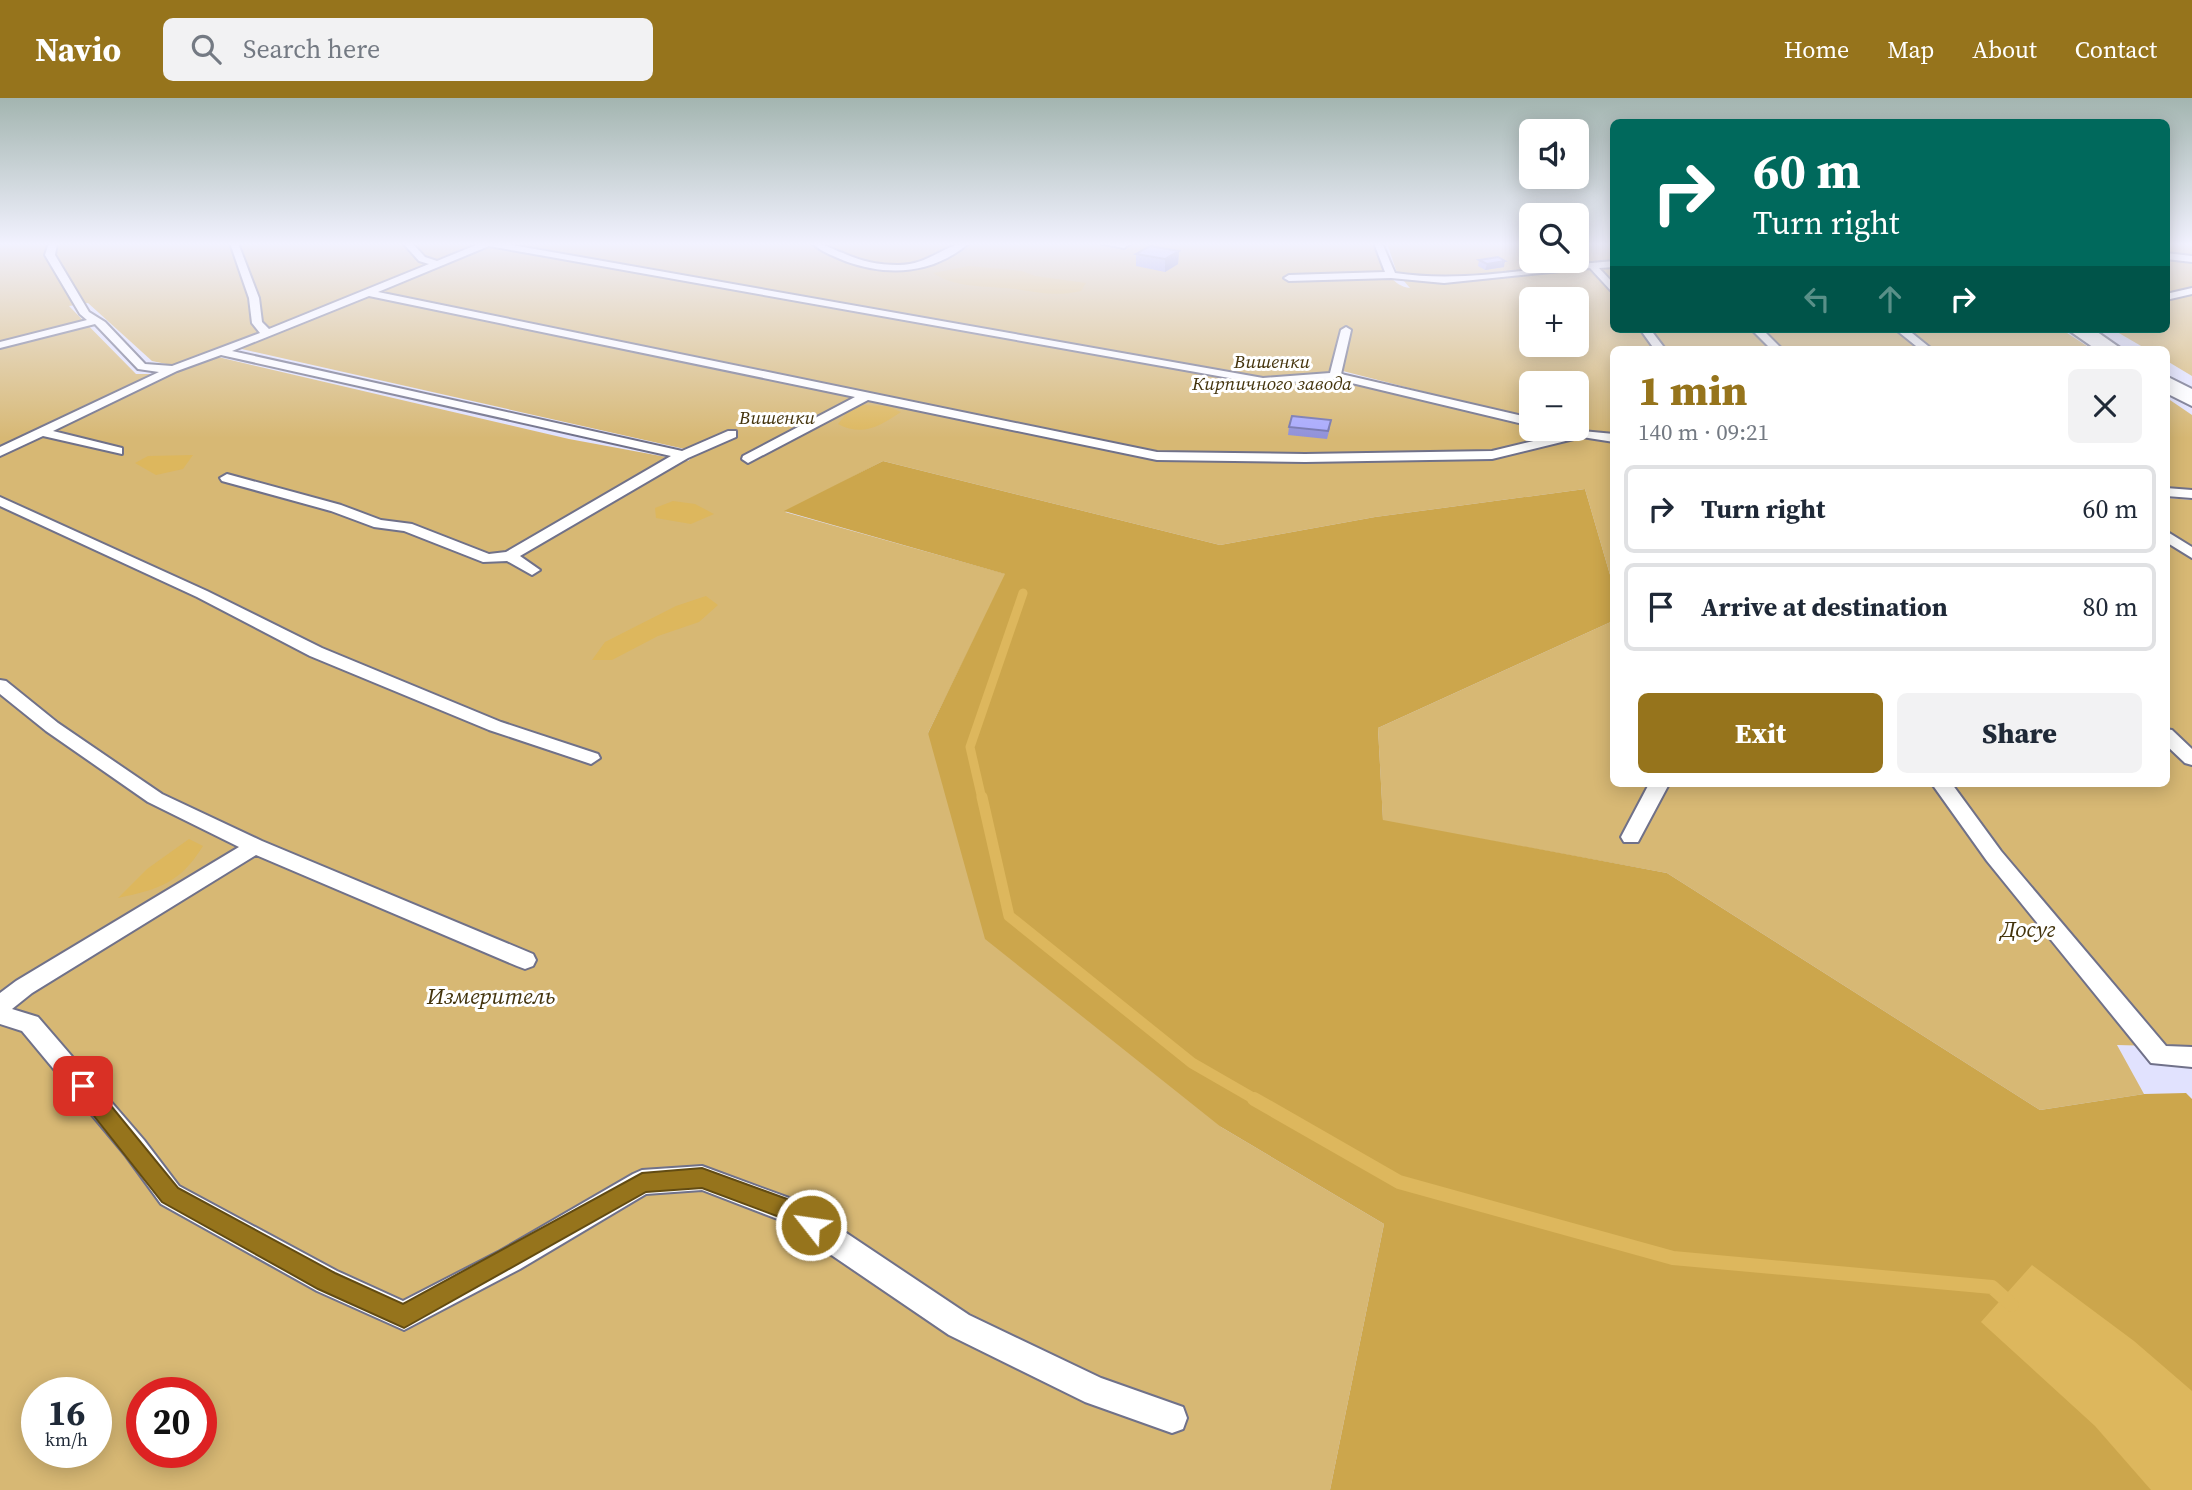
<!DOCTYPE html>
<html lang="en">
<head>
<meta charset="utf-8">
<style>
  body { margin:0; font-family:"Source Serif 4",serif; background:#f2f2f3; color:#1f2937; height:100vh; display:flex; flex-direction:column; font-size:26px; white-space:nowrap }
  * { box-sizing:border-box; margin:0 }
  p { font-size:23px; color:#747a83 }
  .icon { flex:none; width:38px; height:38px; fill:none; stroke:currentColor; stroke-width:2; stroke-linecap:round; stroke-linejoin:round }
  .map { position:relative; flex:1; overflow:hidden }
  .sheet { position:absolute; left:1610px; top:248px; width:560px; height:441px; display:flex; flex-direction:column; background:#fff; border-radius:10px; box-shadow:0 4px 18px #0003 }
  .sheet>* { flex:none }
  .banner { position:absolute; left:1610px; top:21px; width:560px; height:214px; border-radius:10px; box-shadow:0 4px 18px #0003; background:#00695c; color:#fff; overflow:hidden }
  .fabs { position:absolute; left:1519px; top:21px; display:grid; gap:14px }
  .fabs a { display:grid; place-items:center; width:70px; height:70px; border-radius:10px; background:#fff; box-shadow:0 4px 18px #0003; font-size:35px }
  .speed { position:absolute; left:21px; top:1279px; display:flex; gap:14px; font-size:35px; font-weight:700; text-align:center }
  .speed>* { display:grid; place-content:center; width:91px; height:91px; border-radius:50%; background:#fff; box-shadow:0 4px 18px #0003; line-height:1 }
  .speed small { font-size:18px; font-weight:400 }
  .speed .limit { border:10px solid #d22; background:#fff; color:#111 }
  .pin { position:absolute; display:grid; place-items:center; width:60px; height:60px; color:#fff; margin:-30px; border-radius:14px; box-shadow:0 4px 10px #0006 }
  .me { position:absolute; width:77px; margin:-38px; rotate:300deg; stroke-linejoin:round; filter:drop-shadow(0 0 5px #0008) }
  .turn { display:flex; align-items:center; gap:24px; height:147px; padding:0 28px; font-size:32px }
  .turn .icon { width:91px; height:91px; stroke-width:2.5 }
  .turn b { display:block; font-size:49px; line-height:60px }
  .lanes { display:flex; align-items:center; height:66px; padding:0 28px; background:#0003; justify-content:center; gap:35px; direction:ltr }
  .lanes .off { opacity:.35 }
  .round { display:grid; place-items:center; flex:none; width:74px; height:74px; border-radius:10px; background:#f2f2f3 }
  .head { display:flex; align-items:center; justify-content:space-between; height:119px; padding:0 28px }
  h1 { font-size:42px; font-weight:800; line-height:52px; color:#96741c }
  .cta { display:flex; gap:14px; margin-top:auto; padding:14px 28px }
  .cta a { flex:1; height:80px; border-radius:10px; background:#96741c; color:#fff; font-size:28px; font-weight:800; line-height:80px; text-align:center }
  .cta a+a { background:#f2f2f3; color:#1f2937 }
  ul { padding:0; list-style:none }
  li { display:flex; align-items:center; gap:21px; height:88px; margin:0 14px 10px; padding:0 14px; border:4px solid #e0e1e3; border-radius:10px }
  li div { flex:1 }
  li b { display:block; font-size:26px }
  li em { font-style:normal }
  header { display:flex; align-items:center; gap:42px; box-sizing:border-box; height:98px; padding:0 35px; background:#96741c; color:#fff }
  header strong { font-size:33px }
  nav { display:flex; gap:38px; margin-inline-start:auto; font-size:24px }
  .search { width:490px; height:63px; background:#f2f2f3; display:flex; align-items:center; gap:18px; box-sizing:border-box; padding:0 24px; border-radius:10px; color:#747a83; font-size:26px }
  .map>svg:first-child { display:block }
  .green { fill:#d7b874; fill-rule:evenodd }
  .forest { fill:#cca64c }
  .water { fill:#ddb75d }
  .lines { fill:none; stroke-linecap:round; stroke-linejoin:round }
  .stream-far2 { stroke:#ddb75d; stroke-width:9 }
  .stream-far1 { stroke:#ddb75d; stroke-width:11 }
  .stream { stroke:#ddb75d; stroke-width:14 }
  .service-casing { stroke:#707189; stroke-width:4 }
  .secondary-casing { stroke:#707189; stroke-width:4 }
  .service { fill:#fff; fill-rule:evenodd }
  .secondary { fill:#fff; fill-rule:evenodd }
  .wall { fill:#9192d9 }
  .shaded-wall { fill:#7677b0 }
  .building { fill:#a9aafc; stroke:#7677b0; stroke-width:2 }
  .route { fill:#96741c; stroke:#624b12; stroke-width:2 }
  .labels { text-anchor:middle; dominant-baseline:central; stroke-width:6; stroke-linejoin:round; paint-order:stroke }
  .far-park-label { font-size:19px; font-style:italic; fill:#44340d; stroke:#fff }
  .park-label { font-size:23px; font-style:italic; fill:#44340d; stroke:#fff }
</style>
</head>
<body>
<header>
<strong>Navio</strong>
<div class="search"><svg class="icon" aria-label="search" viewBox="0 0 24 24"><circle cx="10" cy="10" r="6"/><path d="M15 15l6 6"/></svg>Search here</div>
<nav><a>Home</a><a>Map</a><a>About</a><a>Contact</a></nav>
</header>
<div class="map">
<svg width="2192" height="1392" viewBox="0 0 2192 1392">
  <rect width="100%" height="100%" fill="#e1e2fe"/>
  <path class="green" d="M0,145H477L176,268L152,263L88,205L69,208L136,276H170L218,259L569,341L688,363L698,354L237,250L496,145H1372C1380,162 1389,188 1410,190L1397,175L1387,145H1531V163H1577V145H1613L1614,231H2061L2093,252H1614L1613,337L1566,331H1577V285H1531V321L1331,270L1330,280L1365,285L1531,328V331L1558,337L1613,344V487L1585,391L1375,419L1220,447L883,363L785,414L1006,476L928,635L1221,1029L1384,1126L1330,1392H0ZM1531,201H1577V247H1531ZM37,1295H96V1354H37ZM142,1295H201V1354H142Z
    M2167,145H2192V278L2167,263L2166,252H2148L2112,231H2166Z
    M2167,300L2192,317V392L2167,389Z
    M2167,400L2192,402V949L2117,947L2144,996L2040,1012L1667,775L1383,723L1378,630L1613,523L1614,686H2166Z"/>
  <path class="forest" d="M883,363L1220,447L1375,419L1585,391L1613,487V523L1378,630L1383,722L1667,775L2040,1012L2144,996L2186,995L2192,1001V1392H1330L1384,1126L1221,1029L985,841L928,635L1005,476L784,413Z"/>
  <path class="water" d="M969,168L1022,173L1035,178L1086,185L1081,193C1050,200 1034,192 1004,190C979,188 955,189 933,175Z
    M863,307L886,308L901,314C880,328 863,339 838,326L850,311Z
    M193,357L183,371L156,377L135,365L148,358Z
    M673,403L695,406L714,416L691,426L656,420L655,410Z
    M706,498L718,507L699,524L658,538L612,562H592L605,544L676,508Z
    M189,741L203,748C180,785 160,791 118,800L147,771Z
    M2032,1167L2134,1243L2192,1293V1392H2151L2095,1328L1981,1224Z"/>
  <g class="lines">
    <path class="stream-far2" d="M982,701L970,649L1023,495"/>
    <path class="stream-far1" d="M982,699L1009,818L1192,965L1258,1003"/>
    <path class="stream" d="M1254,1001L1399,1084L1673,1160L1992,1189L2012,1207"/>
    <g class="service-casing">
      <path id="service" d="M49,145H57L55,157L89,214L105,224L145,266L172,268L260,235L252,225L249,200L230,145H238L259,200L262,224L269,231L429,166L419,163L403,145H412L425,159L437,163L481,145H501L1263,280L1330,275L1341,232L1346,229L1351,232L1341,276L1531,320V328L1335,281L1263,286L489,148L378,194L1157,354L1305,356L1492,353L1563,336L1560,333L1561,331L1614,336V344L1582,339L1492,361L1305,364L1157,362L868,302L748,365L742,361L743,358L855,299L369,198L232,253L682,353L728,333H736V339L688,360L520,458L540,472L532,477L507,463L483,464L404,433L374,429L331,413L222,383L220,380L227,376L341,407L381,422L412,426L489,456L506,454L671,358L221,257L177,273L53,333L122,350V356L43,338L0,358V349L159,274L138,271L95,226L0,250V244L87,222L80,216L45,157Z
        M812,145C824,145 831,151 843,155C860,163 878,167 897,167C929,168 946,144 969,145C933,176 889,179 845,163C833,158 820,153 812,145Z
        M1099,145H1131L1124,150Z
        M1374,145H1382L1395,175C1468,186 1541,168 1614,163V169L1599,170L1614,186V196L1590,170L1444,185L1391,180L1289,183L1284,180L1289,177L1385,174Z
        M2166,155L2192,158V164L2166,161Z
        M2192,190V196L2166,202V196Z
        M1640,231H1650L1666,252H1655Z
        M1751,231H1762L1783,252H1772Z
        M1895,231H1907L1933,252H1921Z
        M2166,390L2192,392V400L2166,398Z
        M0,399L207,493L322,550L501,624L598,656L600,660L591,666L489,632L310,558L197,499L0,408Z
        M2166,433L2192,449V460L2166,444Z
        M0,582L6,583L58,625L162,696L262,743L533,856L536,862L533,868L525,871L517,868L256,757L32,895L12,911L38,919L144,1042L179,1088L337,1173L403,1203L500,1153L633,1076L642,1072L702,1068L800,1104L969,1217L1101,1280L1183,1309L1187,1320L1183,1331L1172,1335L1085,1304L949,1237L780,1122L702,1092L646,1096L520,1171L404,1232L317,1193L161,1106L126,1058L22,933L0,926V895L16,883L239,749L148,704L46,633L0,596Z
        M2166,631L2172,632L2192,651V667L2185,665L2166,647Z
        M1649,686H1669L1638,744H1624L1621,739Z
        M1932,686H1952L2001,753L2166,948L2192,949V969L2151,965L1987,763Z"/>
    </g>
    <g class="secondary-casing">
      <path id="secondary" d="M2067,231H2093L2123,252H2097Z
        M2166,278L2192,291V308L2166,295Z"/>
    </g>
    <use href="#service" class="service"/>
    <use href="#secondary" class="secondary"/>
  </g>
  <path class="wall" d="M1179,153L1178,166L1165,174L1136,168V156Z
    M1479,162L1504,169L1485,172L1478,168Z
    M1289,329L1330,330L1327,341L1288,337Z"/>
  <path class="shaded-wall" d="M1179,153L1178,166L1165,174V161Z
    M1505,163L1504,169L1485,172L1487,166Z"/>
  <path class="building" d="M1150,148L1179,153L1165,161L1136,156Z
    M1498,159L1505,163L1487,166L1479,162Z
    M1292,318L1331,322L1328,333L1289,329Z"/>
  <linearGradient id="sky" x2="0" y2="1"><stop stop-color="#a3b5b0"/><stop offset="0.43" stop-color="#f2f2ff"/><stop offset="1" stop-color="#f2f2ff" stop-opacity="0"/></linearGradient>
  <rect width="2192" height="340" fill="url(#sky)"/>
  <path class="route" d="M83,979L90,982L178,1090L335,1175L403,1206L642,1075L702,1070L798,1105L819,1120L823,1127L819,1134L811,1138L782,1120L702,1090L646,1094L404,1230L318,1191L162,1104L75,994L72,988L75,982Z"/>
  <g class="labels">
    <g class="far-park-label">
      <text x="1272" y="263">Вишенки<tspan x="1272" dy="22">Кирпичного завода</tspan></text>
      <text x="777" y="319">Вишенки</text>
    </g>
    <g class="park-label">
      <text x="2028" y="831">Досуг</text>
      <text x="491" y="898">Измеритель</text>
    </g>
  </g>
</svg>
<div class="fabs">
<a><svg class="icon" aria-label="sound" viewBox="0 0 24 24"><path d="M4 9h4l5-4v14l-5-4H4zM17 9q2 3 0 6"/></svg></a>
<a><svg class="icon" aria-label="search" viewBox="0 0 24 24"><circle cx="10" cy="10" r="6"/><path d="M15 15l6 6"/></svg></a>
<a>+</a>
<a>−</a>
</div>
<div class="speed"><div>16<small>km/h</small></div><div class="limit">20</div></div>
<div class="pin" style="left:83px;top:988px;background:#d93025"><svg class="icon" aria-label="arrive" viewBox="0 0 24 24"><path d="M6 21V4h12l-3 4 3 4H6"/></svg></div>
<svg class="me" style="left:811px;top:1127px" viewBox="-20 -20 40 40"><circle r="17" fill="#96741c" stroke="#fff" stroke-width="3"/><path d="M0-11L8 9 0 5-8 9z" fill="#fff"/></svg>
<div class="banner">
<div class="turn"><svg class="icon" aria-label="right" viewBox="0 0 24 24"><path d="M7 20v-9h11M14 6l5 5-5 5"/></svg><div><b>60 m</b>Turn right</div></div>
<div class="lanes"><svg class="icon off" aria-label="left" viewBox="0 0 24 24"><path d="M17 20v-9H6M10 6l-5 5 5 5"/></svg><svg class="icon off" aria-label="ahead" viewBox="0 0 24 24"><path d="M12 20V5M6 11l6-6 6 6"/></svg><svg class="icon" aria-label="right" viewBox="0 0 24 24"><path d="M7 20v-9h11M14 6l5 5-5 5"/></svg></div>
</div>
<section class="sheet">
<div class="head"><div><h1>1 min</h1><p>140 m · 09:21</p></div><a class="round"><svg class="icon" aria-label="close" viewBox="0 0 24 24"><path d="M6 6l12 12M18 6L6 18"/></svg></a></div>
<ul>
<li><svg class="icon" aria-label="right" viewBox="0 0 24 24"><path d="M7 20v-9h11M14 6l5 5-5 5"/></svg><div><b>Turn right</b></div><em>60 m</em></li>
<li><svg class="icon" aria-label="arrive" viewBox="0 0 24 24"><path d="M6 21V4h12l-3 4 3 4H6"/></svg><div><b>Arrive at destination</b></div><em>80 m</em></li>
</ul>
<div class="cta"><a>Exit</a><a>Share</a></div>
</section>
</div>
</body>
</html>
